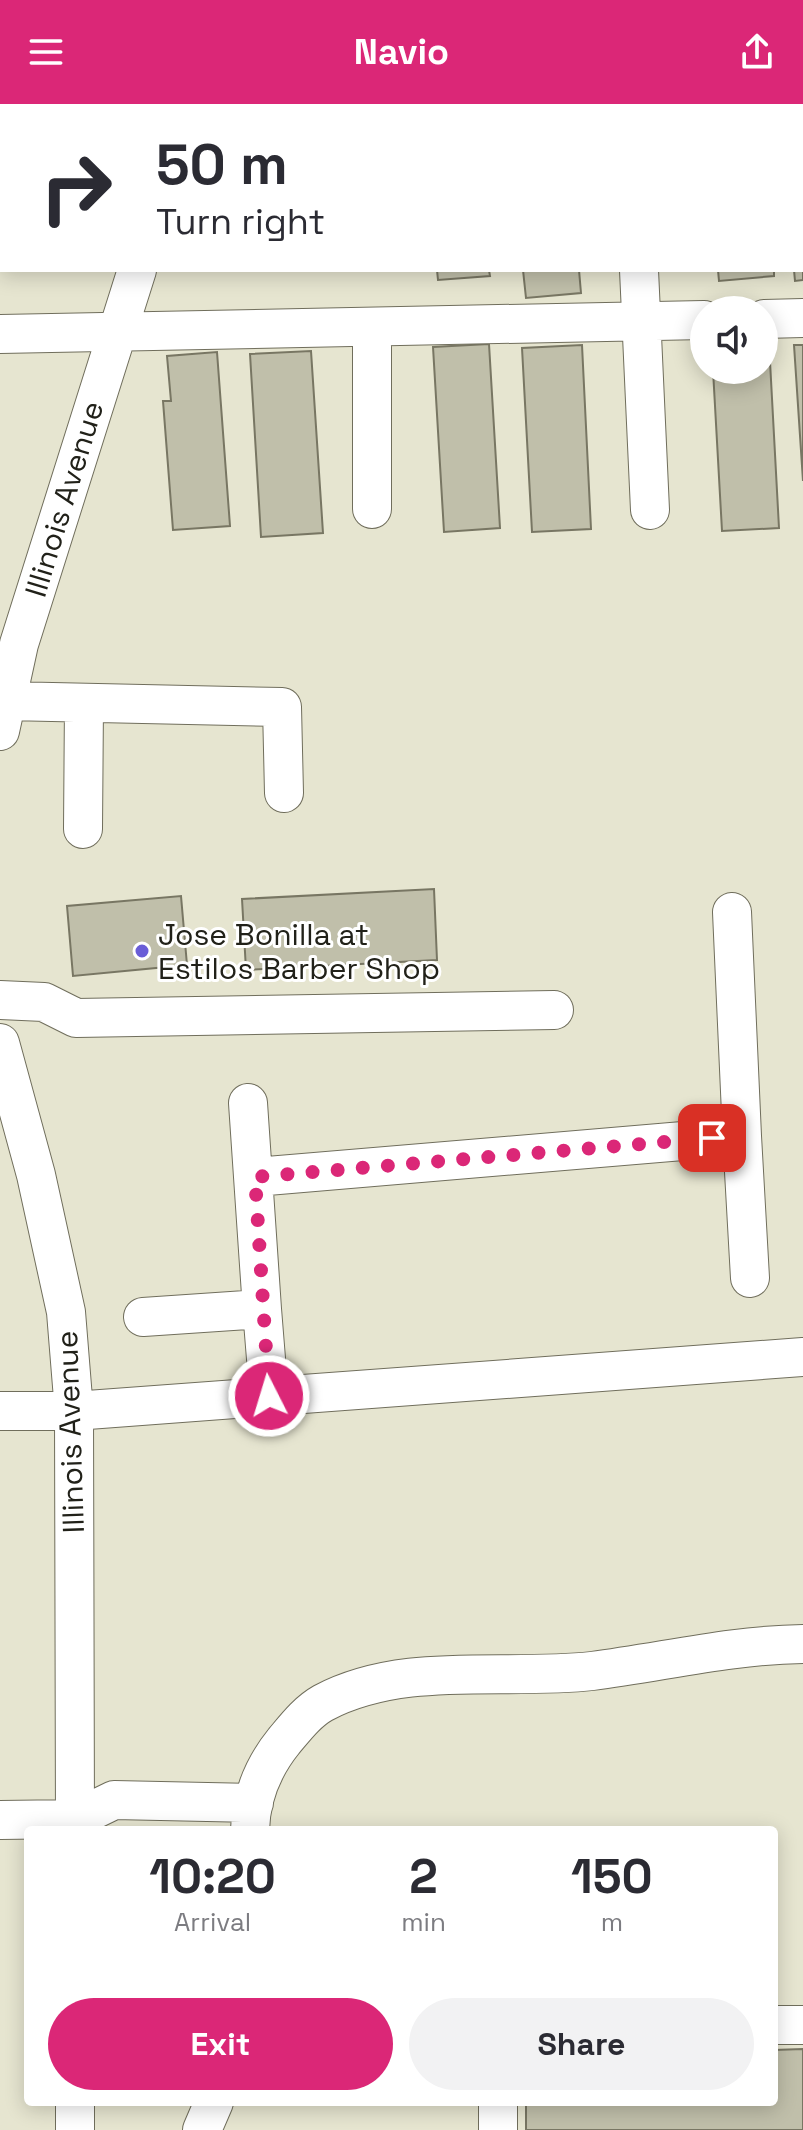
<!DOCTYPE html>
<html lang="en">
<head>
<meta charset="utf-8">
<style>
  body { margin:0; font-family:"Space Grotesk",sans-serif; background:#f2f2f3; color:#2b2b33; height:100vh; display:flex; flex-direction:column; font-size:30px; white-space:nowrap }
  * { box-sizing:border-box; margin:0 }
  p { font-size:26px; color:#7c7c81 }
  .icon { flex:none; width:44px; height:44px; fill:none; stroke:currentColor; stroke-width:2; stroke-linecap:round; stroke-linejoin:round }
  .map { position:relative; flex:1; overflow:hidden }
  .side { position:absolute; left:24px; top:1722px; width:754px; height:280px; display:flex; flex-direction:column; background:#fff; border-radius:8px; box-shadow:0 4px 20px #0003 }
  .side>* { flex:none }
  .top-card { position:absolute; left:0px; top:0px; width:804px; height:168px; box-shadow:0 4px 20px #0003; background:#fff; color:#2b2b33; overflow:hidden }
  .tools { position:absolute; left:690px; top:192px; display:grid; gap:16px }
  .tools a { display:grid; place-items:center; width:88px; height:88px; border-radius:50%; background:#fff; box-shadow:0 4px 20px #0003; font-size:40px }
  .pin { position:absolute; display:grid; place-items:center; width:68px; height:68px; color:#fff; margin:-34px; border-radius:16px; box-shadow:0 4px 12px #0006 }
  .me { position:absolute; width:88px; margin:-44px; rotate:355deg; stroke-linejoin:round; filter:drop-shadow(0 0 6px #0008) }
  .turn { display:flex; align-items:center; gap:28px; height:168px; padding:0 24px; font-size:36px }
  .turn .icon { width:104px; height:104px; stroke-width:2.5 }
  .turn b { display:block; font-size:56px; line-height:68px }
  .eta { display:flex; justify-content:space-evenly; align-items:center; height:136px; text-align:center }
  .eta b { font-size:48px; font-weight:700; line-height:56px }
  .primary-button { display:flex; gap:16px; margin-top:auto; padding:16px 24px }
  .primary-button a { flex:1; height:92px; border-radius:48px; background:#db2777; color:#fff; font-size:32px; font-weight:700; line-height:92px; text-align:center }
  .primary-button a+a { background:#f2f2f3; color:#2b2b33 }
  header { display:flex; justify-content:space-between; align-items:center; height:104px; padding:0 24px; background:#db2777; color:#fff; font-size:36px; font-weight:700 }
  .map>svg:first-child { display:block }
  .building { fill:#c0bfaa; stroke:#787663; stroke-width:2 }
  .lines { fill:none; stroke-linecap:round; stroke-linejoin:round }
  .minor-casing { stroke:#706e5c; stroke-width:40 }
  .minor { stroke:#fff; stroke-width:38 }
  .route { stroke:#db2777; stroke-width:14; stroke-dasharray:0 25.2 }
  .poi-dot { fill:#695dd7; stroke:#fff; stroke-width:3 }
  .labels { text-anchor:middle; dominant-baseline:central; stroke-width:6; stroke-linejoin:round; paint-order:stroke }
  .street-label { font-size:30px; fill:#212119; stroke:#fff }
  .poi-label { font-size:30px; fill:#212119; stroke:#fff; text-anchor:start }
</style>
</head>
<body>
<header><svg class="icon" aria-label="menu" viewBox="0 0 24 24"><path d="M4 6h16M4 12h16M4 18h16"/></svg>Navio<svg class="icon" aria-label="share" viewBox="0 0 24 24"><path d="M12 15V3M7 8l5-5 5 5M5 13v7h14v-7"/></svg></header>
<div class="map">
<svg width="803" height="2026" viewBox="0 0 803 2026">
  <rect width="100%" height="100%" fill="#e6e5d0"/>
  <path class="building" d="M777,0H803V176L795,177L794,166H802V2Z
    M437,166H489L490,172L438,176Z
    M523,166H579L581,189L526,194Z
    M718,166H774V172L719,177Z
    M764,239H769L779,424L722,427L713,266H764Z
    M489,240L500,424L444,428L433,243Z
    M582,241L591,425L532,428L522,244Z
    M794,241H803V377Z
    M311,247L323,429L261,433L250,250Z
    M217,248L230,422L173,426L163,297H171L167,252Z
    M434,785L437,856L246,866L242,795Z
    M181,792L187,861L73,872L67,802Z
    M803,1945V2026H526V1998H774V1946Z"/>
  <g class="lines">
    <g class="minor-casing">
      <path id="minor" d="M188,2L189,0
        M653,2L654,0
        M639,166L650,406
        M764,215L803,214
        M372,223V405
        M0,230L704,216
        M7,597L282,603L284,689
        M0,627L19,540L137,166
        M83,725L84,599
        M0,896L44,898L76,914L554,906
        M0,939L36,1071L66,1208L74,1307L75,1726
        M742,1032L750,1174
        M255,1073L742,1032L732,808
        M262,1205L269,1292
        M143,1213L262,1205L248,999
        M0,1307H74L803,1253
        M0,1716L75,1715L114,1696L254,1699
        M250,1726C251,1692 263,1663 284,1637C295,1624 307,1608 323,1599C404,1556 505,1577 592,1567C663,1558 731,1541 803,1540
        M774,1921H803
        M75,1998V2026
        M202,2026L214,1998
        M498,2026V1998"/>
    </g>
    <use href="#minor" class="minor"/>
  </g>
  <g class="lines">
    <path class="route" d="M269,1292L255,1073L712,1034"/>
  </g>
  <circle class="poi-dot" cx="142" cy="847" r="8"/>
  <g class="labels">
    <g class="street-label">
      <text transform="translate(64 395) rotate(-73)">Illinois Avenue</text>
      <text transform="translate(70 1328) rotate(-92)">Illinois Avenue</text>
    </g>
    <g class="poi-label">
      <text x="158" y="830">Jose Bonilla at<tspan x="158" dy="34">Estilos Barber Shop</tspan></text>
    </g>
  </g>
</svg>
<div class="tools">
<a><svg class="icon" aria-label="sound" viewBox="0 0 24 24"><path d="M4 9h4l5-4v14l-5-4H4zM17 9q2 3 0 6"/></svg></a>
</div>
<div class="pin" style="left:712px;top:1034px;background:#d93025"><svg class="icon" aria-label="arrive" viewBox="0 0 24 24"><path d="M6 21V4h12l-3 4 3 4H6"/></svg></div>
<svg class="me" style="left:269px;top:1292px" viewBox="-20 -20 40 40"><circle r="17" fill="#db2777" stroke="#fff" stroke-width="3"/><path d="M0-11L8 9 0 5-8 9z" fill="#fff"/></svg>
<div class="top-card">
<div class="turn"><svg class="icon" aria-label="right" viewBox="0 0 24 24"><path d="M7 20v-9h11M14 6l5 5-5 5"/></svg><div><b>50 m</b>Turn right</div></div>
</div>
<section class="side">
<div class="eta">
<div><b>10:20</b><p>Arrival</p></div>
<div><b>2</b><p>min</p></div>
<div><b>150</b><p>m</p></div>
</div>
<div class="primary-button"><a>Exit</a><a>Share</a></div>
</section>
</div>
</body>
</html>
